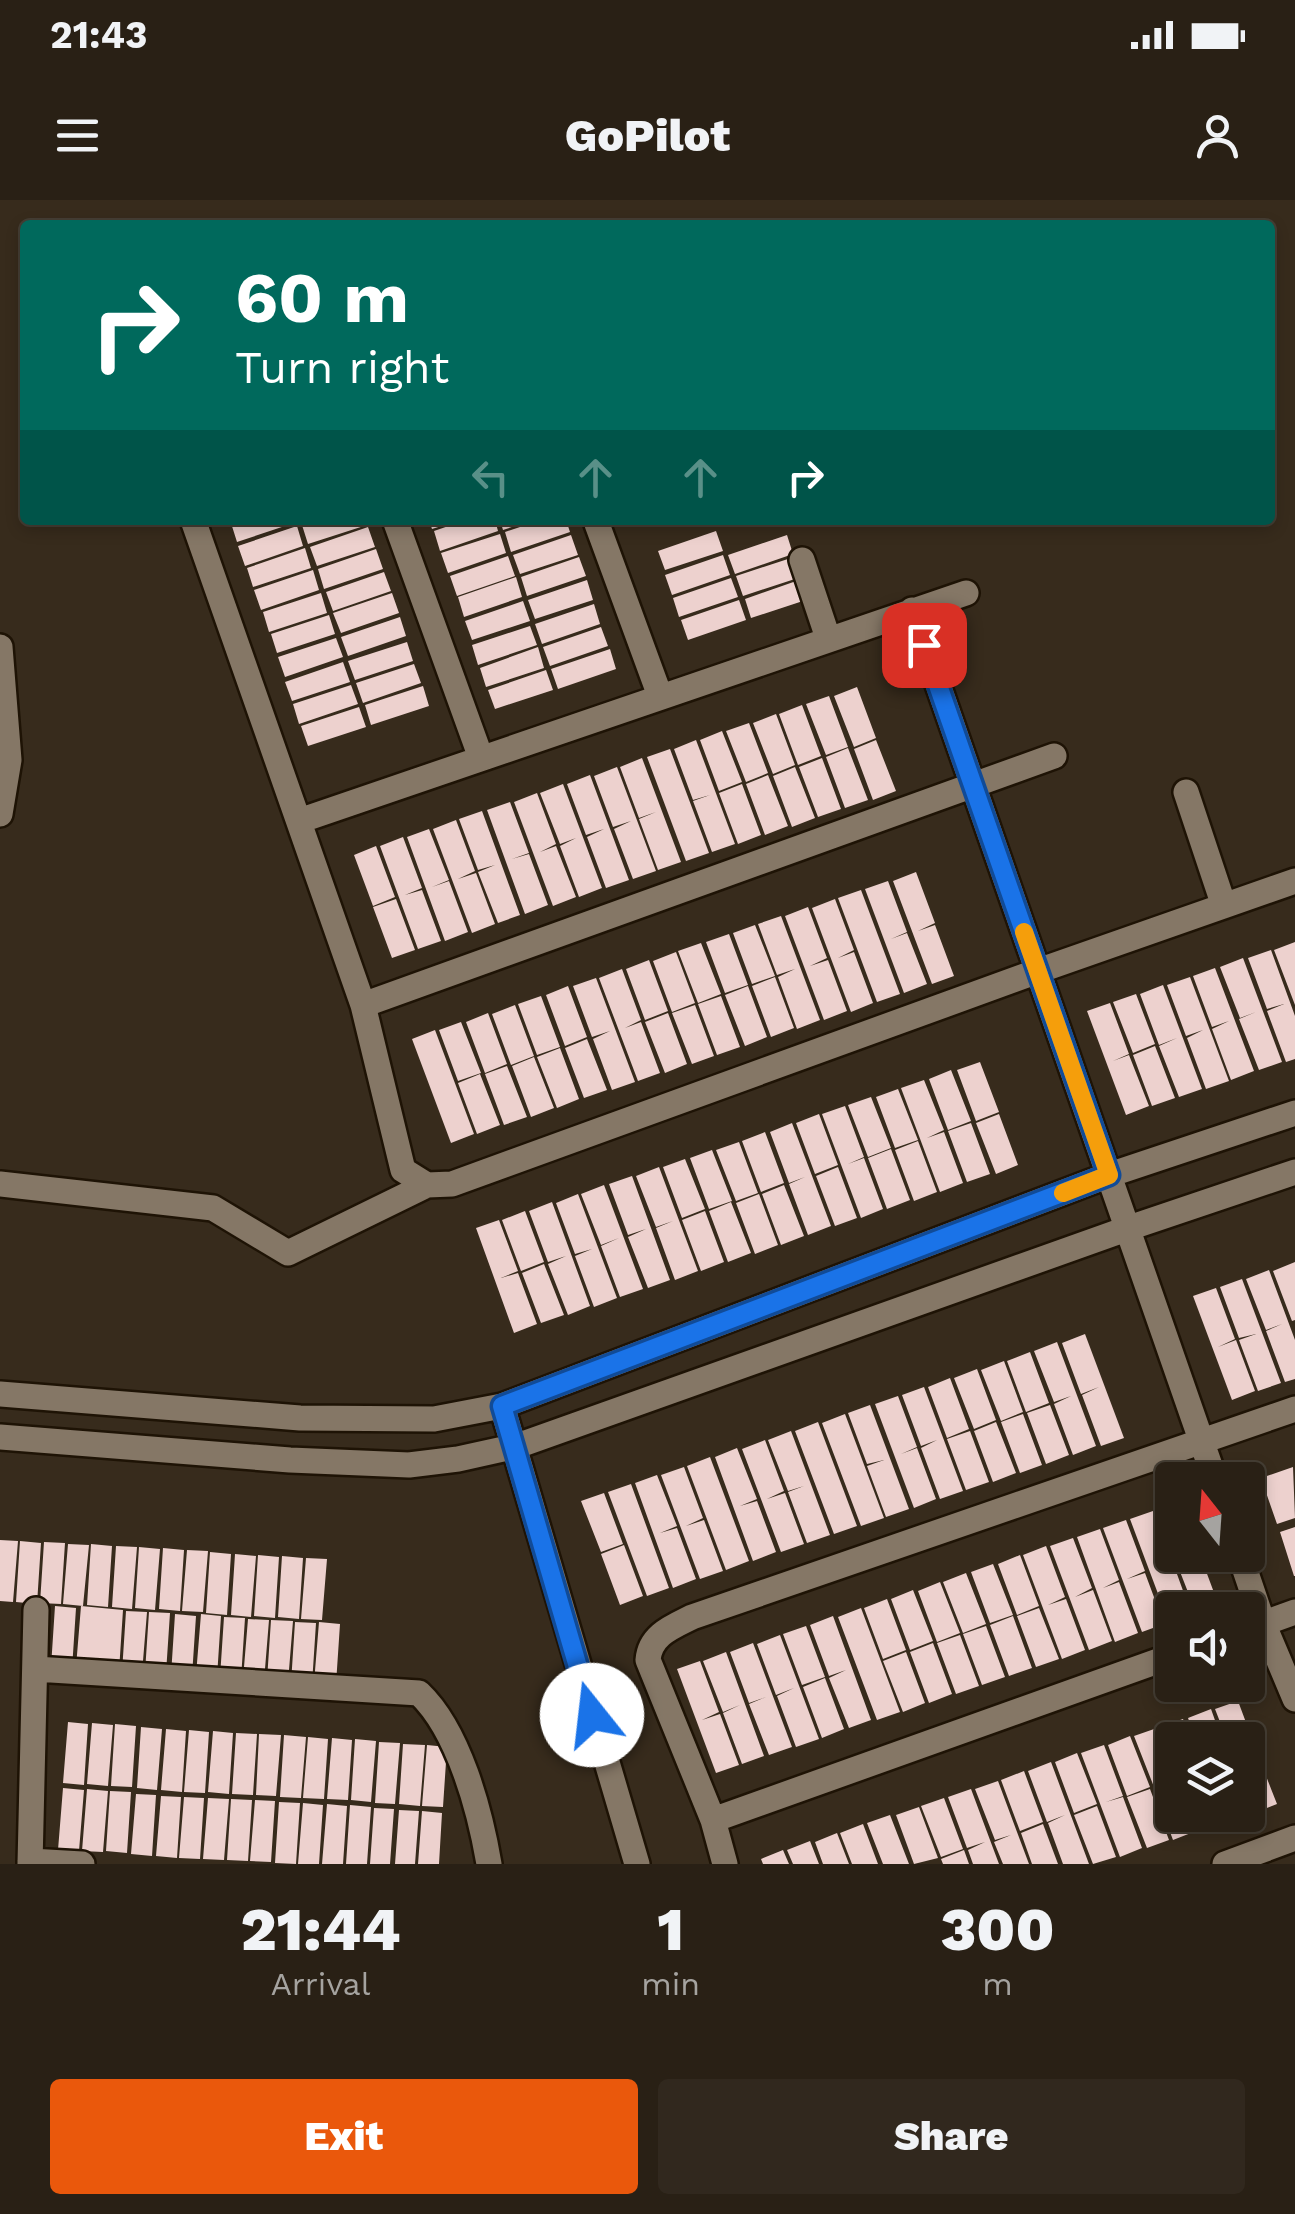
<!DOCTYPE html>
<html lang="en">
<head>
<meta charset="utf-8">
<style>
  body { margin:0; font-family:"Work Sans",sans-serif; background:#31281e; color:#f1f3f6; height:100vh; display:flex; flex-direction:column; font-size:38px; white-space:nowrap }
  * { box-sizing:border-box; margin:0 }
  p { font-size:32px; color:#a5a3a0 }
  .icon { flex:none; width:55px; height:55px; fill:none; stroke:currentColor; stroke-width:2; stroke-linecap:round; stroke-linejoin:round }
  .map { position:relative; height:1664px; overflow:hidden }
  .panel { display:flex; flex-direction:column; background:#292015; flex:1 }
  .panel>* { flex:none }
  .hud { position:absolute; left:20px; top:20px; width:1255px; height:305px; border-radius:10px; box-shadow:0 5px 15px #0003,0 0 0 2px #453e34; background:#00695c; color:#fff; overflow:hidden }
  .needle { width:65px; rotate:343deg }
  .controls { position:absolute; left:1155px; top:1262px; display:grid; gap:20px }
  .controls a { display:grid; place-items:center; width:110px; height:110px; border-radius:10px; background:#292015; box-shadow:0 5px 15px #0003,0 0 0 2px #453e34; font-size:50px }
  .pin { position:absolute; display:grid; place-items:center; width:85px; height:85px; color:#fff; margin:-42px; border-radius:20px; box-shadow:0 5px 15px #0006 }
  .me { position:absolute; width:110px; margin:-55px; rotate:344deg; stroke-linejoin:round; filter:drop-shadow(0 0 8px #0008) }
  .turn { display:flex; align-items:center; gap:35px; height:210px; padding:0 50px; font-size:45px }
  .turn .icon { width:130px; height:130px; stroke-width:2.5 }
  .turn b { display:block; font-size:70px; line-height:85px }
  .lanes { display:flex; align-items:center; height:95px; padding:0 50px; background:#0003; justify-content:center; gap:50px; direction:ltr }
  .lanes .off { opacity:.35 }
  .eta { display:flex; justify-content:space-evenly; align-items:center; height:170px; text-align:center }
  .eta b { font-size:60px; font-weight:800; line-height:70px }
  .action { display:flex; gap:20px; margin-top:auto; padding:20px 50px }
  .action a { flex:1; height:115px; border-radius:10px; background:#ea580c; color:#fff; font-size:40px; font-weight:800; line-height:115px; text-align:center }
  .action a+a { background:#31281e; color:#f1f3f6 }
  .status { display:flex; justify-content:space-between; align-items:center; height:70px; padding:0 50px; background:#292015; direction:ltr }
  .status svg { height:28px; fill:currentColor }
  header { display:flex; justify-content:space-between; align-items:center; height:130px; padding:0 50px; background:#292015; font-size:45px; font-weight:800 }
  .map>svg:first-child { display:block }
  .building { fill:#edd1ce }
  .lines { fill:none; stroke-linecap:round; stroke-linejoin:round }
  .minor-casing { stroke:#1e1305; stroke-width:30 }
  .minor { stroke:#857766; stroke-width:25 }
  .route-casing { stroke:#114b97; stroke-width:25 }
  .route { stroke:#1a73e8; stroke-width:18 }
  .slow { stroke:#f59e0b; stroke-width:18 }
</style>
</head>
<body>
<div class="status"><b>21:43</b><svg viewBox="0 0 49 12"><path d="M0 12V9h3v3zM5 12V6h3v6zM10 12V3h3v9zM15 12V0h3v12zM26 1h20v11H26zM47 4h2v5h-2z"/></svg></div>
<header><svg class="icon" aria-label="menu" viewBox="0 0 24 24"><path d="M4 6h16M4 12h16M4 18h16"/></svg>GoPilot<svg class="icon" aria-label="person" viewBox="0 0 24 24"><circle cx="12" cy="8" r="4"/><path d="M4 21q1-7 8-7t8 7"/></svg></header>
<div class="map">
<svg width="1295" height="1664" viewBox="0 0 1295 1664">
  <rect width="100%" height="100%" fill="#372b1c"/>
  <path class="building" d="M238,320H300V321L237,342L231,323Z
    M315,320H365L367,325L308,344L302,325Z
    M429,320H457V321L432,329Z
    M466,320H495L498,331L440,351L434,331Z
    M500,320H530V321L503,330Z
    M541,320H566L570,332L511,352L505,332Z
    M297,326L303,346L245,366L238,346Z
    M368,327L375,347L317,366L310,347Z
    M716,331L723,351L665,370L658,351Z
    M500,334L506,353L448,373L441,353Z
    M571,335L578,355L520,374L513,355Z
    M787,335L793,354L735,374L728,355Z
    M305,348L311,368L253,387L247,368Z
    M376,349L383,369L324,389L318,369Z
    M723,355L730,375L672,395L665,375Z
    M508,356L515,376L457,396L450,376Z
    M579,357L586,376L527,396L521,377Z
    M794,357L801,377L743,396L736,376Z
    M313,370L319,390L261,410L254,390Z
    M384,372L391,391L333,411L326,392Z
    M516,377L522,397L464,417L458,397Z
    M731,378L738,397L679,417L673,398Z
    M802,379L809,399L751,418L745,399Z
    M587,380L593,400L535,419L528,400Z
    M321,393L327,413L269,432L263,412Z
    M392,393L399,413L341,433L333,413Z
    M739,400L746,420L688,440L681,420Z
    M523,401L530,421L472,440L465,421Z
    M594,404L600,424L542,444L535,424Z
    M329,415L335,434L277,453L271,434Z
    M400,417L406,436L348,456L341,437Z
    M530,426L537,445L478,465L472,445Z
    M601,427L608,446L550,466L543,447Z
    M336,438L343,457L285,477L278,457Z
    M407,442L413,461L355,480L348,461Z
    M538,447L544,468L486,487L480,468Z
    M610,449L616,469L558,489L551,469Z
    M343,462L350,482L292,501L285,482Z
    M414,464L421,483L363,503L356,483Z
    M546,470L553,490L495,509L488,490Z
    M351,485L358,504L299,524L293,504Z
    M423,486L429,506L371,525L365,505Z
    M857,487L876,538L854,547L834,496Z
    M829,496L848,547L826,555L806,504Z
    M802,505L821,556L798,565L779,514Z
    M359,507L366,527L308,546L301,526Z
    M776,514L795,565L773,574L753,523Z
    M749,523L768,573L746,582L726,531Z
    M722,531L742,582L719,591L700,540Z
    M696,540L735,644L712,652L693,601L710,595L693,600L674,549Z
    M876,540L896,591L873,600L854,549Z
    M848,548L868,600L845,608L826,557Z
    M670,549L709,653L686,661L647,557Z
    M642,558L681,662L658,670L639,619L656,612L639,618L620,567Z
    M822,558L841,609L818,617L799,567Z
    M617,567L656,671L633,679L614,629L631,621L613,627L594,576Z
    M795,567L815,618L792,627L773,576Z
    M590,575L629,680L606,688L587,637L604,629L586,635L567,584Z
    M768,575L788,626L765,635L746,584Z
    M563,584L602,688L579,697L560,646L576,638L560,644L540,593Z
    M742,584L761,635L738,644L719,593Z
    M537,593L556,644L540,652L556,646L576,697L553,706L514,602Z
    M510,602L529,653L512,659L529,654L548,705L525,714L487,610Z
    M482,611L520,715L498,723L478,672L495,665L478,670L459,619Z
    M456,620L475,671L458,679L476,673L495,724L472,733L433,629Z
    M429,629L449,680L432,687L449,681L468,732L445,741L407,637Z
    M403,637L422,688L405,695L422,690L441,741L418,749L380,646Z
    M376,646L395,697L373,706L354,655Z
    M916,672L935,723L918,731L935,725L954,776L932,784L893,681Z
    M888,681L907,732L891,739L907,733L927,784L904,793L865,689Z
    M861,690L900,794L877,802L838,698Z
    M396,699L415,750L392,758L373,707Z
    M835,699L854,750L838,758L854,752L873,803L851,812L812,708Z
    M808,707L827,758L810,766L828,760L847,811L824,820L785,716Z
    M781,716L820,820L797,829L778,777L795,769L777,775L758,724Z
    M755,725L775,776L752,784L733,733Z
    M729,734L748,785L725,793L706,742Z
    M1295,742V805L1274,750Z
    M701,743L721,794L698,803L678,751Z
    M1271,750L1295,816V859L1286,862L1267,811L1284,804L1267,809L1248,758Z
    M676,752L695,803L672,812L653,761Z
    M1243,758L1282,862L1259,870L1239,819L1256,812L1240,818L1220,767Z
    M649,760L668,811L645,820L626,769Z
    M1215,768L1254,871L1231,880L1212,829L1229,821L1212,827L1193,776Z
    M622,769L641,820L625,828L641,822L660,873L638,881L599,778Z
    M775,777L794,828L771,837L752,786Z
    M1190,777L1229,881L1206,889L1187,838L1203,830L1186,836L1167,785Z
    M596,778L635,882L612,890L593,839L610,831L592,837L573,786Z
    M1163,785L1202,889L1179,897L1159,846L1177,838L1159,845L1140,794Z
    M568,786L587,837L565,846L546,795Z
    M748,786L767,837L745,846L725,795Z
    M1136,794L1155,844L1133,853L1113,802Z
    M541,796L560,847L537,855L518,804Z
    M721,796L740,847L717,855L698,804Z
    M1110,803L1129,854L1113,861L1129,855L1149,906L1126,915L1087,811Z
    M515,805L534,856L511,865L492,814Z
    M695,805L714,856L692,864L672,813Z
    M488,813L507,864L485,873L466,822Z
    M668,813L687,864L665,873L645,822Z
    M461,822L481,873L458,881L439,830Z
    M435,830L474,934L451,943L412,839Z
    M587,839L607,890L584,898L565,848Z
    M1155,846L1175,898L1152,906L1133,855Z
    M560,848L579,899L557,908L537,857Z
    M534,857L554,908L531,917L512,866Z
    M980,862L999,912L976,921L957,870Z
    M507,866L527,917L504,925L485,874Z
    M951,870L971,921L948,930L929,879Z
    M480,874L500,925L477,934L458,883Z
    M924,880L944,930L927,938L944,932L963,983L940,992L901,888Z
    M898,889L918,940L895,948L876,897Z
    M871,897L891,948L868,957L848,905Z
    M845,906L864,957L848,964L864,958L883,1009L861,1018L822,914Z
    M819,914L838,965L815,974L796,923Z
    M999,914L1018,965L996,974L976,923Z
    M792,923L831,1026L808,1035L789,984L805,977L789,983L770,932Z
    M971,923L990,974L967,982L948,931Z
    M765,932L784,983L761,992L742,941Z
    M918,941L937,992L914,1001L895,950Z
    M739,942L758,993L736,1001L716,950Z
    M891,949L910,1000L887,1009L868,958Z
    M712,950L732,1001L709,1009L690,958Z
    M685,959L705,1009L682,1018L663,967Z
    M659,967L698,1071L675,1080L656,1028L673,1021L656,1027L636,976Z
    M838,967L857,1018L835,1026L816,976Z
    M632,976L670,1080L648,1088L628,1037L646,1029L628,1035L609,984Z
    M604,985L643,1089L620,1097L601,1046L619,1038L601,1045L581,994Z
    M784,985L804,1036L781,1045L762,994Z
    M578,994L617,1098L594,1107L575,1056L592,1049L575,1054L556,1003Z
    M759,994L778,1045L755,1054L736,1003Z
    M552,1002L590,1106L568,1115L548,1064L566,1056L548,1062L529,1011Z
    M731,1002L751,1053L728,1062L709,1011Z
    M525,1011L544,1062L521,1071L502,1020Z
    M705,1011L724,1062L701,1071L682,1020Z
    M499,1020L518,1071L501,1078L518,1073L537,1124L514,1133L476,1028Z
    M1295,1062V1120L1292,1121L1273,1071Z
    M544,1064L564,1115L541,1123L522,1073Z
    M1269,1070L1295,1140V1179L1285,1182L1266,1131L1282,1124L1266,1130L1246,1079Z
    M1242,1079L1281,1183L1258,1191L1239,1140L1256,1134L1239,1138L1220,1087Z
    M1216,1088L1235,1139L1218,1147L1236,1140L1255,1191L1232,1200L1193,1096Z
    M1085,1134L1124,1238L1101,1246L1082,1195L1099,1187L1081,1194L1062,1143Z
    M1057,1142L1096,1246L1073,1255L1054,1204L1071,1196L1054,1202L1034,1151Z
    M1030,1152L1049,1203L1026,1212L1007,1161Z
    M1004,1161L1023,1212L1001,1221L981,1170Z
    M977,1169L996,1220L974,1229L954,1178Z
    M950,1178L969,1229L947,1238L928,1187Z
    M924,1187L963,1291L940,1299L921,1248L937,1240L921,1246L902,1195Z
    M898,1196L917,1247L901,1254L917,1248L936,1299L914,1308L875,1204Z
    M870,1205L909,1309L886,1317L867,1266L884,1260L867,1264L848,1213Z
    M1050,1205L1069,1255L1046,1264L1027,1213Z
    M845,1214L884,1318L861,1326L822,1223Z
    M1023,1214L1042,1265L1020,1273L1001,1222Z
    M818,1222L857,1326L834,1334L795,1231Z
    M996,1222L1016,1273L993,1282L974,1231Z
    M791,1231L830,1335L807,1343L788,1292L804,1286L788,1291L768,1240Z
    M970,1231L989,1282L966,1290L947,1239Z
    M765,1240L784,1291L767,1299L785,1293L804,1344L781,1352L742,1249Z
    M737,1248L757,1299L740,1306L757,1301L776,1352L753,1361L715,1257Z
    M710,1257L749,1361L726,1370L687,1266Z
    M684,1267L703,1318L686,1326L704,1320L723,1371L700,1379L661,1275Z
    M1293,1267L1295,1318L1277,1324L1261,1278Z
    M657,1275L677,1326L660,1333L677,1328L696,1379L673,1388L635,1283Z
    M631,1284L669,1388L647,1396L608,1292Z
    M604,1293L623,1344L601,1352L581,1301Z
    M1172,1305V1348L1158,1311Z
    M1153,1311L1172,1362L1155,1370L1173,1363L1190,1410H1172V1422L1169,1423L1130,1319Z
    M1126,1320L1145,1371L1127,1379L1145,1373L1164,1424L1142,1432L1103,1328Z
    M1295,1327V1376H1294L1280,1332Z
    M1100,1329L1119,1380L1103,1388L1119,1382L1138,1433L1115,1442L1077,1337Z
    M1073,1338L1092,1388L1075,1397L1093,1390L1112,1441L1089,1450L1050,1346Z
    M0,1340L18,1341L13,1402L0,1401Z
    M20,1341L41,1343L37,1404L16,1402Z
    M44,1342L65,1343L61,1404L40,1403Z
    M68,1344L89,1345L83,1406L63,1404Z
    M91,1344L112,1346L108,1407L87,1405Z
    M624,1345L643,1396L620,1405L601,1354Z
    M116,1346L137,1347L132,1409L112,1407Z
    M1046,1346L1065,1397L1048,1405L1066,1399L1085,1450L1062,1459L1023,1355Z
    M139,1347L160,1349L155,1410L135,1408Z
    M163,1348L184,1350L180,1411L159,1409Z
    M187,1350L208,1351L203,1412L182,1411Z
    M210,1352L231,1354L227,1415L206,1413Z
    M235,1354L256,1356L251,1417L231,1415Z
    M258,1355L279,1357L275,1418L254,1416Z
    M1020,1355L1039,1406L1017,1415L998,1364Z
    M1200,1355L1219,1406L1208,1410H1195L1177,1364Z
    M282,1356L303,1358L299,1419L278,1417Z
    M306,1358L327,1359L322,1420L301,1419Z
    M993,1364L1013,1415L990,1423L971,1372Z
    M966,1373L986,1424L963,1433L943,1382Z
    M940,1382L960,1433L937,1442L918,1391Z
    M913,1390L933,1441L910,1450L891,1399Z
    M887,1399L906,1450L883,1459L864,1408Z
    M55,1406L76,1408L72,1469L51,1467Z
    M81,1406L123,1410L119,1471L76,1467Z
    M861,1408L900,1512L877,1520L838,1417Z
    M1039,1408L1059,1459L1036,1467L1017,1416Z
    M126,1411L147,1412L142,1473L122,1472Z
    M149,1412L170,1413L166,1473L145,1472Z
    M175,1414L196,1416L192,1476L171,1475Z
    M201,1414L221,1416L217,1477L196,1475Z
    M833,1416L871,1520L849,1528L829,1478L846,1470L829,1476L810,1425Z
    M1013,1416L1032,1468L1009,1476L990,1425Z
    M224,1417L245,1418L241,1479L220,1477Z
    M248,1419L269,1420L264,1481L243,1479Z
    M271,1420L293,1421L288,1482L267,1480Z
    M295,1422L316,1423L312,1484L291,1483Z
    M319,1422L340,1424L336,1484L314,1483Z
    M806,1426L825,1477L802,1485L783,1434Z
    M986,1426L1005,1477L982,1485L963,1434Z
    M780,1435L819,1539L796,1547L777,1496L794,1488L776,1495L757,1444Z
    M960,1435L979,1486L956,1494L937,1443Z
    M753,1443L792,1547L769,1555L749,1504L766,1497L749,1503L730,1452Z
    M933,1443L952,1494L929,1503L910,1452Z
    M726,1452L764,1556L742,1564L723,1513L740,1505L723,1512L703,1461Z
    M906,1452L925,1503L903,1512L883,1461Z
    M700,1461L719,1512L702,1520L720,1514L739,1565L716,1573L677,1469Z
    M825,1478L844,1529L822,1538L803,1487Z
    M1238,1501L1257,1552L1248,1555V1540H1227L1215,1509Z
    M1211,1509L1222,1540H1196L1188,1518Z
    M1183,1519L1191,1540H1172V1558L1160,1527Z
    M68,1522L88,1524L84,1585L63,1583Z
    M92,1523L113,1525L108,1586L87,1584Z
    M115,1524L136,1526L132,1587L111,1586Z
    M141,1527L162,1529L157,1590L137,1588Z
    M1157,1528L1172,1568V1580L1154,1587L1134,1536Z
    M166,1529L186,1531L182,1592L161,1590Z
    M189,1530L209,1532L205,1593L184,1592Z
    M213,1531L233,1533L229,1594L208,1592Z
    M236,1533L257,1534L253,1595L232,1594Z
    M259,1534L281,1535L276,1596L256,1595Z
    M284,1535L306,1537L301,1598L280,1597Z
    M1130,1536L1150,1587L1127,1596L1108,1545Z
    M308,1537L328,1539L324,1599L303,1598Z
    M332,1538L352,1540L348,1600L327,1599Z
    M355,1539L376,1541L371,1602L351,1600Z
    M379,1542L400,1543L395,1604L375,1603Z
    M403,1544L425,1545L420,1606L399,1604Z
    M427,1545L447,1547L443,1607L422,1606Z
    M1104,1545L1123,1596L1106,1602L1123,1597L1142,1648L1120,1657L1081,1553Z
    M1077,1553L1097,1604L1074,1613L1055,1562Z
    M1257,1553L1277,1604L1254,1613L1248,1595V1557Z
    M1051,1562L1089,1664H1063L1048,1623L1065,1615L1047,1622L1028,1571Z
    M1024,1571L1043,1622L1020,1631L1001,1580Z
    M998,1581L1017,1632L1029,1664H1003L994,1642L1011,1635L995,1640L975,1589Z
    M1172,1582V1615H1190L1196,1631L1173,1640L1154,1589Z
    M63,1588L84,1590L79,1651L58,1650Z
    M87,1589L108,1591L103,1652L82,1651Z
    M971,1589L990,1640L999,1664H973L968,1650L985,1642L967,1648L948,1597Z
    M1150,1589L1169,1640L1147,1648L1127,1597Z
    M110,1591L131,1592L127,1653L106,1651Z
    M136,1594L156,1595L152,1656L131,1654Z
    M161,1596L181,1597L177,1658L156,1656Z
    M184,1597L204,1598L200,1659L179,1658Z
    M208,1598L229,1599L224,1660L203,1659Z
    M944,1598L963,1649L941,1657L921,1606Z
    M231,1599L252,1600L248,1661L227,1660Z
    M255,1600L275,1601L271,1662L250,1661Z
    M279,1602L300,1603L296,1664L275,1663Z
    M303,1603L323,1605L319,1664H298Z
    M327,1604L347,1606L343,1664H322Z
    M350,1605L371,1607L367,1664H346Z
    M1097,1606L1116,1657L1093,1664L1074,1615Z
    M919,1607L938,1658L914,1664L896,1615Z
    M374,1608L394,1609L390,1664H370Z
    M399,1610L419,1611L415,1664H395Z
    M422,1611L442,1613L439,1664H418Z
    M890,1615L909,1664H883L867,1623Z
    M1193,1615H1219L1222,1622L1199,1631Z
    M863,1624L878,1664H852L840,1633Z
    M1043,1624L1058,1664H1032L1021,1633Z
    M837,1633L849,1664H823L815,1642Z
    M810,1641L819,1664H793L787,1650Z
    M783,1650L789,1664H763L761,1659Z
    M964,1650L969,1664H943L941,1659Z"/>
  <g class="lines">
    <g class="minor-casing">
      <path id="minor" d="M193,320L363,805L403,970L427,985L452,984L1038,771L1295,681
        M395,320L481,558
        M597,324L660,496
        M802,360L828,438
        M912,410L1215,1280
        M0,447L9,560L0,614
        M1186,592L1224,706
        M299,621L966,393
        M363,805L1054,556
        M0,984L213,1008L288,1053L427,985
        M0,1194L300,1218L434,1219L502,1206L1109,975L1295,913
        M502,1206L637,1664
        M0,1237L290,1260L409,1265L458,1259L517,1246L1129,1028L1295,972
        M1240,1355L1263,1423L1295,1499
        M1248,1429L1295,1412
        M35,1469L419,1493C459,1531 480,1611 489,1664
        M713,1620L1172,1456
        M30,1661L82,1664
        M30,1664L36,1410
        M725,1664L713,1620L648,1460C650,1435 672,1427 692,1417L1295,1209
        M1225,1664L1295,1638"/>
    </g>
    <use href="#minor" class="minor"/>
  </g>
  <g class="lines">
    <g class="route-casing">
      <path id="route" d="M592,1515L502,1206L1109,975L924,445"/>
    </g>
    <use href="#route" class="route"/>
    <path class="slow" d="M1024,732L1109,975L1063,993"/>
  </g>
</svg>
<div class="controls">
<a><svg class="needle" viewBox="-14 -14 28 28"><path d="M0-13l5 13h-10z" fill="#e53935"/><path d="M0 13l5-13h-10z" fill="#a5a3a0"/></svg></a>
<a><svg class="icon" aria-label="sound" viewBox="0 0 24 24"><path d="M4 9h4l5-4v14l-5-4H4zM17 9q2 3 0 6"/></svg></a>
<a><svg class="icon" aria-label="layers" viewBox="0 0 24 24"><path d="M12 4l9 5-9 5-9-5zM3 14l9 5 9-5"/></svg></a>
</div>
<div class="pin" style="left:924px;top:445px;background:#d93025"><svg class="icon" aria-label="arrive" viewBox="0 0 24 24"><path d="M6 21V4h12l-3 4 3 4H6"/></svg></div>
<svg class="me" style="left:592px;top:1515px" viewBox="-20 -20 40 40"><circle r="19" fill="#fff"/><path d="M0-13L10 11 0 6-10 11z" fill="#1a73e8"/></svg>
<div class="hud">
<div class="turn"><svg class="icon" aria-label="right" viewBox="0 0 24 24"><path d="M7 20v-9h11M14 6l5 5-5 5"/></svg><div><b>60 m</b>Turn right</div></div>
<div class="lanes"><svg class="icon off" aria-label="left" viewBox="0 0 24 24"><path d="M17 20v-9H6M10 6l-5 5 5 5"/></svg><svg class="icon off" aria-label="ahead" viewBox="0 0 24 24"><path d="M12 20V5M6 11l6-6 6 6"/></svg><svg class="icon off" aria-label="ahead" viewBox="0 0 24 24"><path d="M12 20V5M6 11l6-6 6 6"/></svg><svg class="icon" aria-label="right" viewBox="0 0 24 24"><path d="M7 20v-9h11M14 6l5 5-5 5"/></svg></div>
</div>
</div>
<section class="panel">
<div class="eta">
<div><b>21:44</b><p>Arrival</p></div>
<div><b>1</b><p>min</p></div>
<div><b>300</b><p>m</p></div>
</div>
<div class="action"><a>Exit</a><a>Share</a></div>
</section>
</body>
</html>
